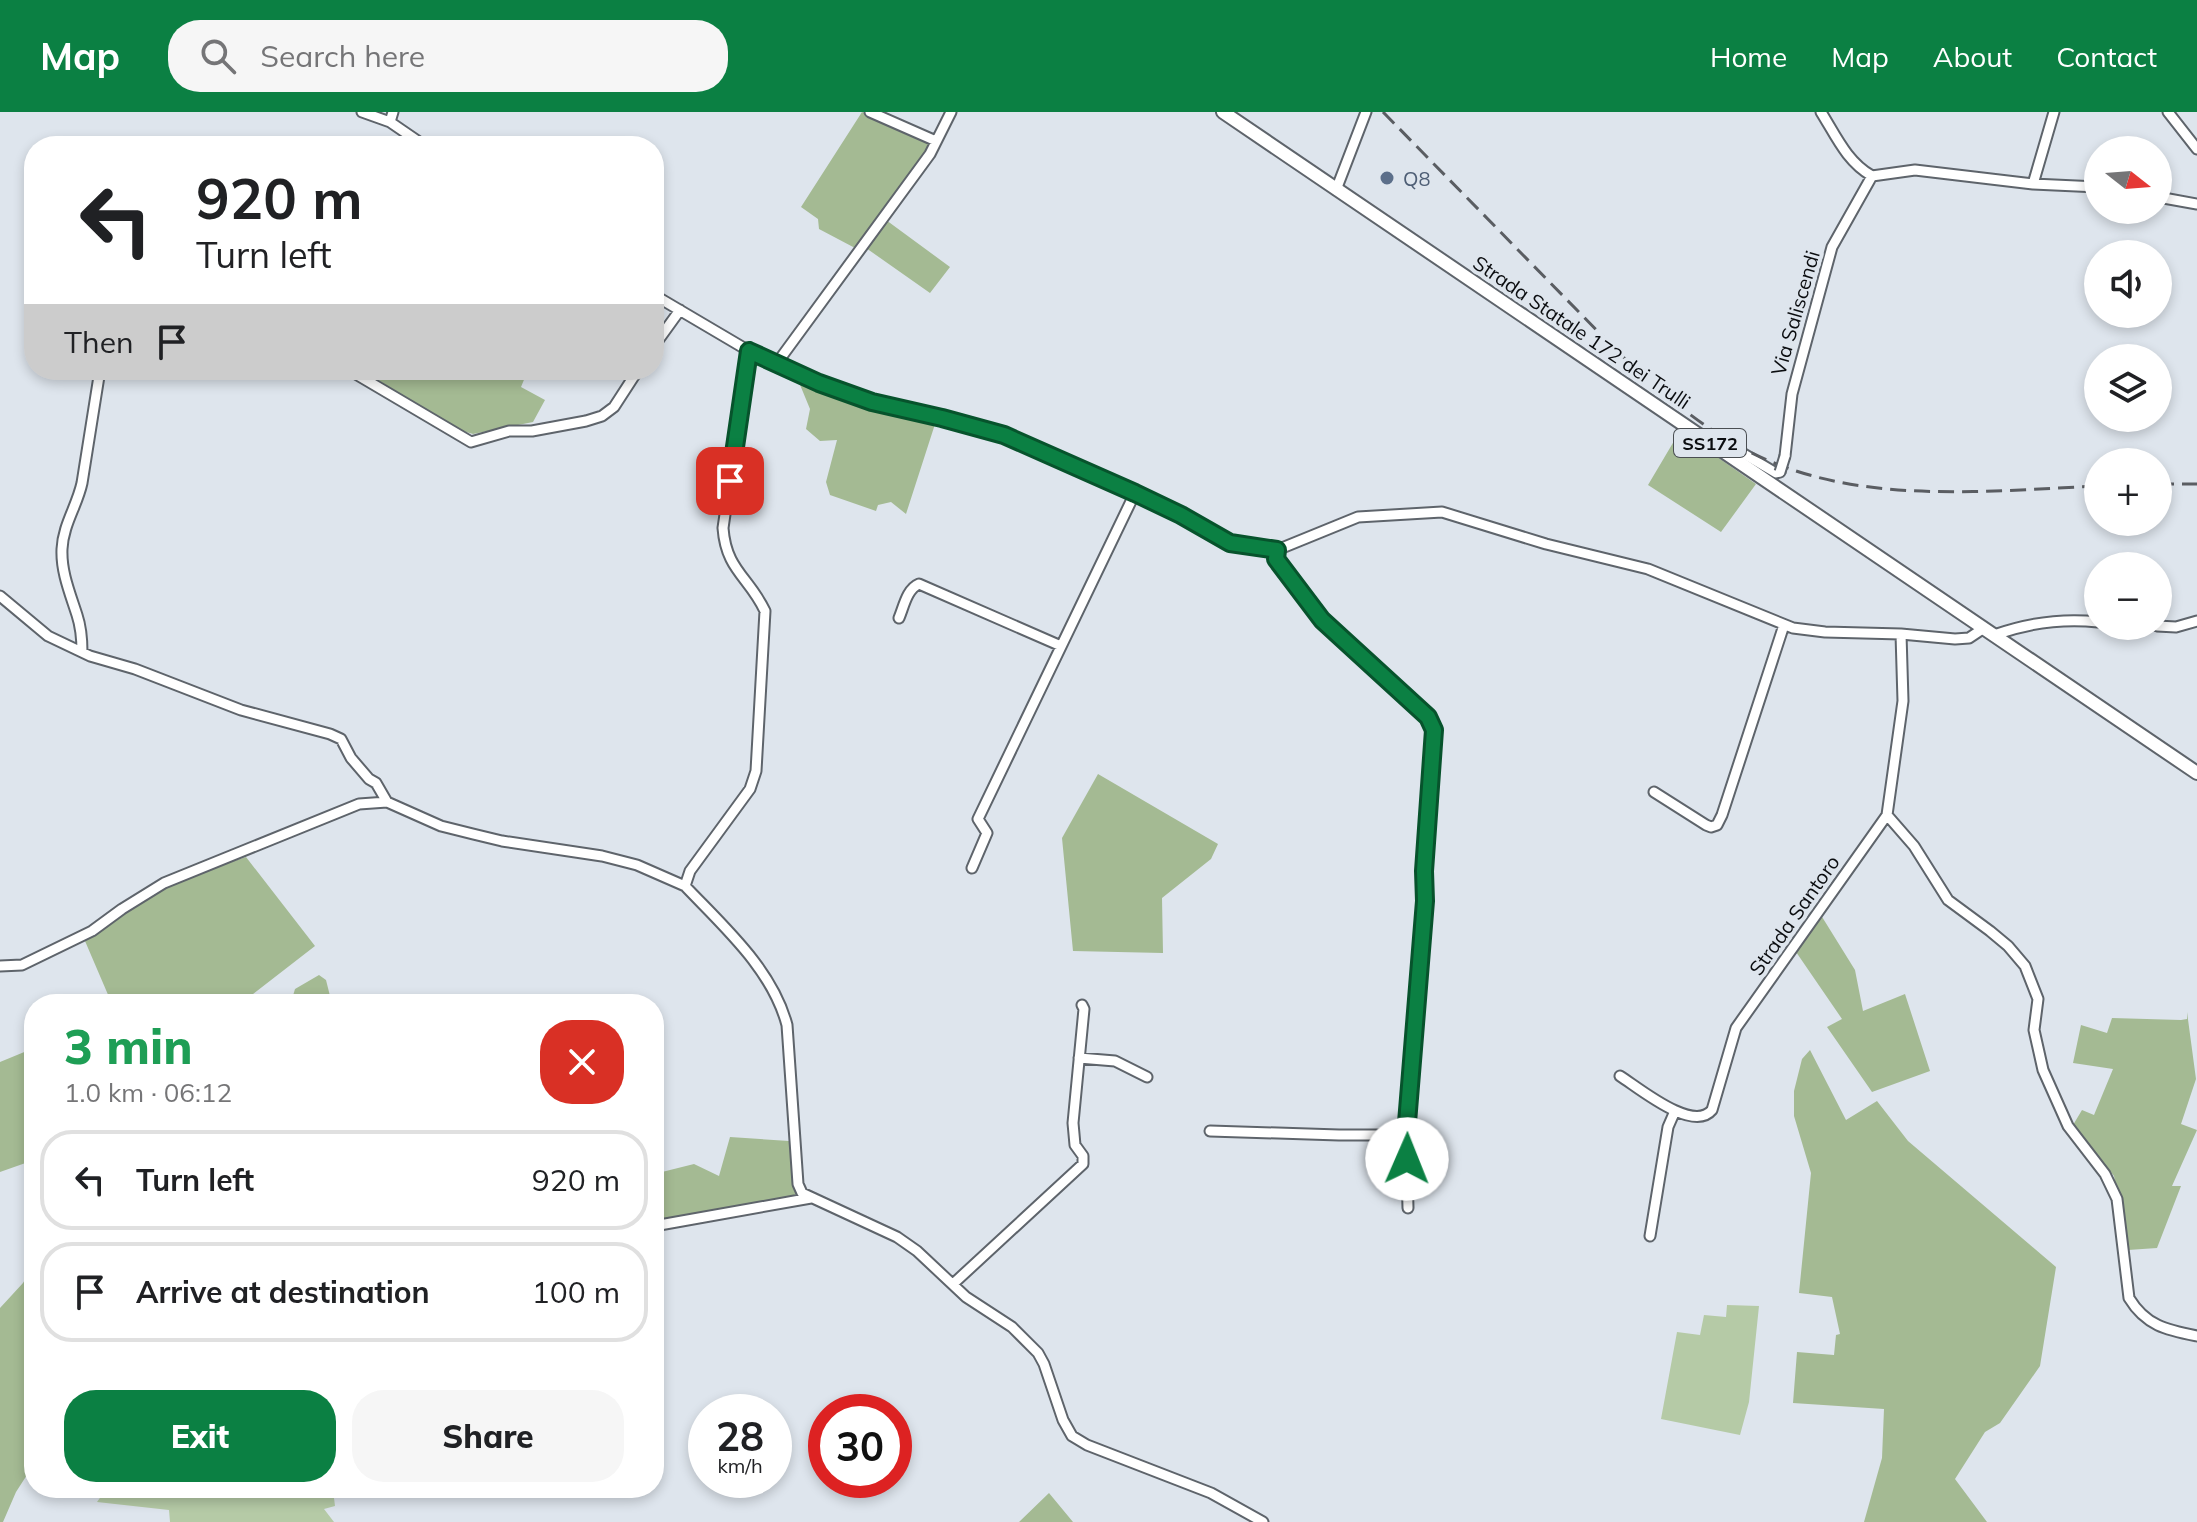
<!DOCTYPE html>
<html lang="en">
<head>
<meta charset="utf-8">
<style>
  body { margin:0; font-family:Mulish,sans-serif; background:#f6f6f6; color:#202124; height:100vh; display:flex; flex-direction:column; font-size:30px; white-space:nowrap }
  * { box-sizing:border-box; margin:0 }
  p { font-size:26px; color:#757577 }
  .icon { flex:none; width:44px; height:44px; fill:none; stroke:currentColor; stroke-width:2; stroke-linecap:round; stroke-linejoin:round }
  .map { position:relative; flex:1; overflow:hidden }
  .side { position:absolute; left:24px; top:882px; width:640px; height:504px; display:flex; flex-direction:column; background:#fff; border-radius:32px; box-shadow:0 4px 12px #0003 }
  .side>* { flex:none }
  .top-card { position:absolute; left:24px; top:24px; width:640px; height:244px; border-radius:32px; box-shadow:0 4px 12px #0003; background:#fff; color:#202124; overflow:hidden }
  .needle { width:52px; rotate:107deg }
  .fabs { position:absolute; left:2084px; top:24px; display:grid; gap:16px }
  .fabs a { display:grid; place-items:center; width:88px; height:88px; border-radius:50%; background:#fff; box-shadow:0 4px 12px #0003; font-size:40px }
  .speed { position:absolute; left:688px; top:1282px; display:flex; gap:16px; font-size:40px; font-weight:700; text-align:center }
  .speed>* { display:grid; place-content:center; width:104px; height:104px; border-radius:50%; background:#fff; box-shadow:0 4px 12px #0003; line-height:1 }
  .speed small { font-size:20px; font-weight:400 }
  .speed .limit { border:12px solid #d22; background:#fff; color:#111 }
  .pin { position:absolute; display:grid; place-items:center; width:68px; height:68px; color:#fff; margin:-34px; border-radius:16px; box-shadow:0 4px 12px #0006 }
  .me { position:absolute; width:88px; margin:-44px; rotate:1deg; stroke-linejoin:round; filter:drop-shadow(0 0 6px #0008) }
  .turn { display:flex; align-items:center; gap:28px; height:168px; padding:0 40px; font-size:36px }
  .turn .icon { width:104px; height:104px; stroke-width:2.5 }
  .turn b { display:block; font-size:56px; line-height:68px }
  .then { display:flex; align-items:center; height:76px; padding:0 40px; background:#0003; gap:16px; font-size:30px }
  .round { display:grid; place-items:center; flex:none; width:84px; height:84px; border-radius:32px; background:#f6f6f6 }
  .summary { display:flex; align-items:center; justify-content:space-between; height:136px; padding:0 40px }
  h1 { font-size:48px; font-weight:800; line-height:60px; color:#1e9e55 }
  .button { display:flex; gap:16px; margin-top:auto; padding:16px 40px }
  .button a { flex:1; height:92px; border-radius:32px; background:#0b8043; color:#fff; font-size:32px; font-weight:800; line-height:92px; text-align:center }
  .button a+a { background:#f6f6f6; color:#202124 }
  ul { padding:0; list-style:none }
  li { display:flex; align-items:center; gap:24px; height:100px; margin:0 16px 12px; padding:0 24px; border:4px solid #e0e0e0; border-radius:32px }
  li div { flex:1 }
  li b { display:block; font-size:30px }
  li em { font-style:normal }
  header { display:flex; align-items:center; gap:48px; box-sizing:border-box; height:112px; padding:0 40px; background:#0b8043; color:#fff }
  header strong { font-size:38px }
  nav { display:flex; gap:44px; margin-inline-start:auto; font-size:28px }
  .search { width:560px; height:72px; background:#f6f6f6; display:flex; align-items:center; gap:20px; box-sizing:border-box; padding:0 28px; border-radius:32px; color:#757577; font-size:30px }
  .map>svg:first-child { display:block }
  .green { fill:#b5caa6 }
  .forest { fill:#a4ba93 }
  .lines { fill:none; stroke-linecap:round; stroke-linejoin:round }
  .minor-casing { stroke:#5e646b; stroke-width:13 }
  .major-casing { stroke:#5e646b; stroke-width:16 }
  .minor { stroke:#fff; stroke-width:9 }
  .major { stroke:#fff; stroke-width:12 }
  .rail { stroke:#5a5d62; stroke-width:3; stroke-dasharray:16 8; stroke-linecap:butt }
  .minor-bridge-casing { stroke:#5e646b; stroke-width:13; stroke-linecap:butt }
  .minor-bridge { stroke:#fff; stroke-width:9 }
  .route-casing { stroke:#07532c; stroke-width:20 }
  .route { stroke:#0b8043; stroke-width:14 }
  .service-dot { fill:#5c6f8a; stroke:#dee5ed; stroke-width:3 }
  .labels { text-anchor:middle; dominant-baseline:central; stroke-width:8; stroke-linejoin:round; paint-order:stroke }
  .shield { fill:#dee5ed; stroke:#4a4e52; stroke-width:2 }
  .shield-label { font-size:18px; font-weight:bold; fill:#0b0d10 }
  .service-label { font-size:20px; fill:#4e5e75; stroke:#dee5ed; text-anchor:start }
  .street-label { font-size:20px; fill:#0b0d10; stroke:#dee5ed }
</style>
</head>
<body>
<header>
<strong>Map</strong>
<div class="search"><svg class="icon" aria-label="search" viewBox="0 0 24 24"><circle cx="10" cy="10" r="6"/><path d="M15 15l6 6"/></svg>Search here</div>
<nav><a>Home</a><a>Map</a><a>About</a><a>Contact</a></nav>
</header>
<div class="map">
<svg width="2197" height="1410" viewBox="0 0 2197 1410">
  <rect width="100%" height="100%" fill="#dee5ed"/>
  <path class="green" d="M1727,1193L1759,1194L1749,1290L1740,1323L1661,1307L1677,1220L1700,1223L1704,1203L1726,1205Z
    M90,1376H242L247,1383L334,1386L335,1394L324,1397L334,1410H170L169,1398L97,1390L102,1383Z"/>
  <path class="forest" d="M862,0L931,32L886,108L950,155L930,181L866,136H855L819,117L818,107L801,95Z
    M362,258H528L521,275L545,288L533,310L473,322L459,318Z
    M796,263L936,309L906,402L891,390L878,393L876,399L830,383L826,370L837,328L820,329L806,317L810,297Z
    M1680,319L1756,372L1721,420L1648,373Z
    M1098,662L1218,732L1211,747L1162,786L1163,841L1073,839L1062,726Z
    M246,745L315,834L240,892H112L85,829L157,775Z
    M1819,800L1855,858L1863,899L1905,882L1930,959L1872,980L1827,915L1842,907L1794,837Z
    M319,863L326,868L332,892H295L292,887L295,877Z
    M2187,900L2196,967L2181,1012L2197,1018L2172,1074H2181L2157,1136L2128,1138L2114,1064L2073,1013L2082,998L2094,1003L2113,957L2073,951L2081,913L2107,921L2112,906L2181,908L2187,907Z
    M34,936V1048L0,1060V950Z
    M1810,938L1846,1008L1877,989L1908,1029L2056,1155L2040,1254L2000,1311L1985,1320L1955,1367L1987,1410H1864L1882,1346L1884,1297L1793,1291L1797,1240L1834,1243L1836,1223L1840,1222L1832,1185L1799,1181L1811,1061L1794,1004V979L1802,947Z
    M730,1025L789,1029L798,1079L794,1084L656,1110L654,1108V1062L694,1052L719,1064Z
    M34,1153V1352L16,1380L3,1410H0V1196L23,1171Z
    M1049,1381L1073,1410H1019Z"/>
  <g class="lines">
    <g class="minor-casing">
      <path id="minor" d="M362,0L390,10
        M393,0L390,10L425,34
        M870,0L936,29
        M1821,0C1836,24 1847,50 1872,64
        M2168,0L2197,37
        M1872,64L1915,58L2033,72L2098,75
        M2033,72L2054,0
        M1336,78L1366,0
        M2158,85L2197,92
        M654,183L749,239L819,271L872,290L942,306L1004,323L1135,381L1181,403L1230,431L1277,438L1358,405L1442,400L1546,432L1648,457L1793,516L1825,520L1901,522L1955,527L1969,526L1984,516
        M654,234L680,198
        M777,251L930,42L951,0
        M349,258L471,330L509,319H532L586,309L602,304L614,295L638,258
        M1726,339L1744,342L1776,361L1780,360
        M1785,344L1792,282L1832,135L1872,64
        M1277,438L1276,447L1322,508L1428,605L1434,618L1424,759L1425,789L1406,1023L1408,1096
        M0,484L48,524L90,544L135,557L241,598L330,622L341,627L351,646L369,667L376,671L387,690
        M899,506C904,494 907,477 919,472L1061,534
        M2157,514L2176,515L2197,509
        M1994,523C2028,511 2062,506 2098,510
        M82,540C82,528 81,515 77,503C70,481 61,460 62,437C63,413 77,394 82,371L100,258
        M1654,680L1706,713L1711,715L1717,713L1722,703L1784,513
        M1887,703L1914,734L1948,788L1990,819L2008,834L2025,854L2038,887L2034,918L2043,958L2068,1014L2105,1062L2117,1087L2129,1186C2146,1214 2167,1218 2197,1224
        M972,756L987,721L978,707L1135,381
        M685,774L690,759L750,677L756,659L765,499C749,465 726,458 723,416L749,239
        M0,854L22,853L92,819L122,797L164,771L359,692L387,690L441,714L473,722L502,729L602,744L637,753L685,774C724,815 772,857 787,913L798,1072L802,1081L897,1125L917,1139L966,1185L1012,1215L1038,1241L1044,1252L1063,1308L1072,1324L1087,1333L1211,1381L1263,1410
        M1079,946L1115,949L1147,965
        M1620,964C1639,976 1693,1021 1712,998L1736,916L1887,703L1903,589L1901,522
        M1210,1019L1339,1023H1406
        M654,1114L811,1086
        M1650,1124L1668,1015L1675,999
        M953,1172L1083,1052V1044L1075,1033L1073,1011L1084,897L1082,893"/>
    </g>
    <g class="major-casing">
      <path id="major" d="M1223,0L2197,661"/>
    </g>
    <use href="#minor" class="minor"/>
    <use href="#major" class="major"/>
    <path class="rail" d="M1383,0L1619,241C1659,279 1700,315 1750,340C1856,394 1983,379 2098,374
      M2158,372H2197"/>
    <g class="minor-bridge-casing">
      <path id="minor-bridge" d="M1780,360L1785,344"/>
    </g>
    <use href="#minor-bridge" class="minor-bridge"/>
  </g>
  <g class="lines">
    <g class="route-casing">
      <path id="route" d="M730,369L749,239L819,271L872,290L942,306L1004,323L1135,381L1181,403L1230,431L1277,438L1276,447L1322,508L1428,605L1434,618L1424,759L1425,789L1406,1023L1407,1047"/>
    </g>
    <use href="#route" class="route"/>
  </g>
  <circle class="service-dot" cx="1387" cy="66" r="8"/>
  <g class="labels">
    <rect class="shield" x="1674" y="317" width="72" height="28" rx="6"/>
    <g class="shield-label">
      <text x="1710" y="331">SS172</text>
    </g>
    <g class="service-label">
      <text x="1403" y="66">Q8</text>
    </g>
    <g class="street-label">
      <text transform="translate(1795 201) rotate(-74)">Via Saliscendi</text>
      <text transform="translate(1582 220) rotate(34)">Strada Statale 172 dei Trulli</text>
      <text transform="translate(1794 803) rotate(-55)">Strada Santoro</text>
    </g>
  </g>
</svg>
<div class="fabs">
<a><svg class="needle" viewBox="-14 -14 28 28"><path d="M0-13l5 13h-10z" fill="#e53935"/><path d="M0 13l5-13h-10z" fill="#757577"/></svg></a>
<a><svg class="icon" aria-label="sound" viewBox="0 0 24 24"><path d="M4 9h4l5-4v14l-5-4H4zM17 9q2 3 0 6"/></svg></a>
<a><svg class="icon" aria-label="layers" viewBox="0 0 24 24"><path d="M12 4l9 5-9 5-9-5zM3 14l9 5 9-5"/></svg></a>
<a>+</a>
<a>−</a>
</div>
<div class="speed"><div>28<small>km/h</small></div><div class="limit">30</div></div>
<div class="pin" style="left:730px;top:369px;background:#d93025"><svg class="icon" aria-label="arrive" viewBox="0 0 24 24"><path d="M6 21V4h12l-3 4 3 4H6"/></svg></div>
<svg class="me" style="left:1407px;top:1047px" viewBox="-20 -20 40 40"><circle r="19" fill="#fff"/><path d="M0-13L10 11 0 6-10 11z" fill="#0b8043"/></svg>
<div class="top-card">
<div class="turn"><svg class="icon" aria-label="left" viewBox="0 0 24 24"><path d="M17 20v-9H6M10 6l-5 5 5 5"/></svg><div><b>920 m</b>Turn left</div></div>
<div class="then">Then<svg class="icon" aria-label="arrive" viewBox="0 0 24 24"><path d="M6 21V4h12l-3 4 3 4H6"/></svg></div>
</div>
<section class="side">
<div class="summary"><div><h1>3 min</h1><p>1.0 km · 06:12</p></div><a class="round" style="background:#d93025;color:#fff"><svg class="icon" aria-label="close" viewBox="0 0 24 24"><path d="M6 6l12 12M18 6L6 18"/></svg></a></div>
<ul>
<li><svg class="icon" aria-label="left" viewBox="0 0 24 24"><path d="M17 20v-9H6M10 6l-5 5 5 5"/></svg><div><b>Turn left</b></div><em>920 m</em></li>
<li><svg class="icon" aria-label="arrive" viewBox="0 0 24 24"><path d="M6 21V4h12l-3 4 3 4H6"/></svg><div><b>Arrive at destination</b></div><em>100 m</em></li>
</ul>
<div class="button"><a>Exit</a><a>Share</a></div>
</section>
</div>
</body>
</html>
